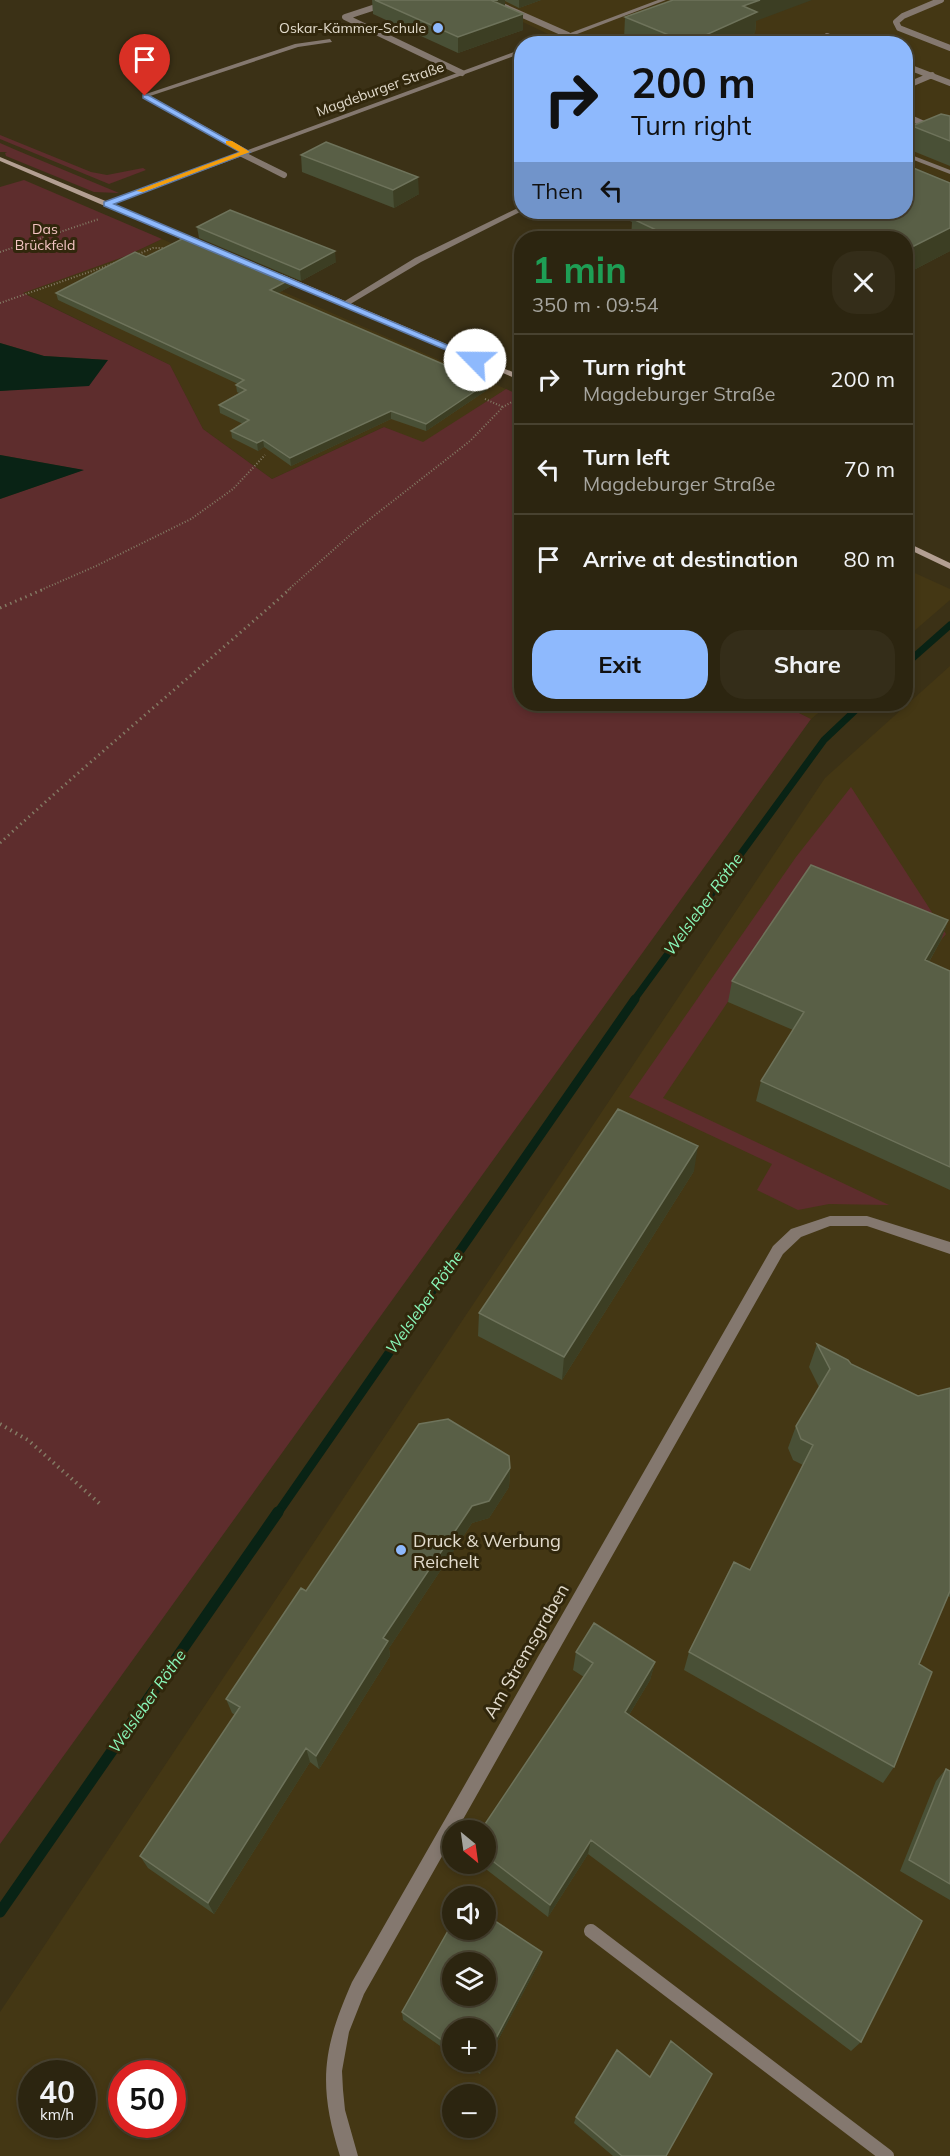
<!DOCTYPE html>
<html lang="en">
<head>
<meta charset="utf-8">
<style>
  body { margin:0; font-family:Mulish,sans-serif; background:#342d19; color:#f1f3f6; height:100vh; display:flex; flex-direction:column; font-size:22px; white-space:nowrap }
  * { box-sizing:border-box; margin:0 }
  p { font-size:20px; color:#a6a59f }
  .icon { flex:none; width:33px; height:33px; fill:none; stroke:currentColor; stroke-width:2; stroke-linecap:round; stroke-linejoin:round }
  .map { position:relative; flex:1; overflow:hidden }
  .drawer { position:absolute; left:514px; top:231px; width:399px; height:480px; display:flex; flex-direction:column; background:#2c2510; border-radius:24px; box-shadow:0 3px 9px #0003,0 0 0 2px #484230 }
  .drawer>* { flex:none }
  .guide { position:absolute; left:514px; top:36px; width:399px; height:183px; border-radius:24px; box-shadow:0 3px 9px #0003,0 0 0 2px #484230; background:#8eb9fd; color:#111; overflow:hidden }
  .needle { width:39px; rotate:151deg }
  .fabs { position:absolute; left:442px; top:1820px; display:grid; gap:12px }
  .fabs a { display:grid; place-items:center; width:54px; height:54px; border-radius:50%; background:#2c2510; box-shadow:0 3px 9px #0003,0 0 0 2px #484230; font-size:30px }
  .speed { position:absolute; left:18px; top:2060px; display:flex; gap:12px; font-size:30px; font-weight:700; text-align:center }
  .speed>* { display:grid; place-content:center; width:78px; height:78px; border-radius:50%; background:#2c2510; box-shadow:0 3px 9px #0003,0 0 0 2px #484230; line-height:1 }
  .speed small { font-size:15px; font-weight:400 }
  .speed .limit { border:9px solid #d22; background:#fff; color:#111 }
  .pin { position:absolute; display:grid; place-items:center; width:51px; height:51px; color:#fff; margin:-62px -26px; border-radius:50% 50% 50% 0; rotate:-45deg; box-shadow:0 0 6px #0007 }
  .pin .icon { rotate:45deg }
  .me { position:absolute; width:66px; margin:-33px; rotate:293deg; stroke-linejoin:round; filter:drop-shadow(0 0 4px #0008) }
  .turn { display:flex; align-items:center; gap:21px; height:126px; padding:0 18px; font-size:27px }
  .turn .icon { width:78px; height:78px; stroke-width:2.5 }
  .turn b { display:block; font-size:42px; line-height:51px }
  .then { display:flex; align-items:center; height:57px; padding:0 18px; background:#0003; gap:12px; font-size:22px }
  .round { display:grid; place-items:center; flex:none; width:63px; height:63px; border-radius:24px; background:#342d19 }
  .head { display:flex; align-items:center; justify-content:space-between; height:102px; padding:0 18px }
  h1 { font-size:36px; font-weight:700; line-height:45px; color:#1e9e55 }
  .action { display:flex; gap:12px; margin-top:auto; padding:12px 18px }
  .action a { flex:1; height:69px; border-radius:24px; background:#8eb9fd; color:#111; font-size:24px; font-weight:700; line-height:69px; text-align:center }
  .action a+a { background:#342d19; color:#f1f3f6 }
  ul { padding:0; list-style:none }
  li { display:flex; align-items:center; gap:18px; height:90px; padding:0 18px; border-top:2px solid #484230 }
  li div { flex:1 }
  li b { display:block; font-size:22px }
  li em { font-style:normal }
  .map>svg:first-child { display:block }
  .built { fill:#443714; fill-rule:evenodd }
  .green { fill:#5e2d2d }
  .water { fill:#092315 }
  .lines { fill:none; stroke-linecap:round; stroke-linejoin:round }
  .stream-far2 { stroke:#092315; stroke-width:7 }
  .stream-far1 { stroke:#092315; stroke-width:9 }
  .stream { stroke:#092315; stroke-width:11 }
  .path-far2 { stroke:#837a64; stroke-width:2; stroke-dasharray:1 2; stroke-linecap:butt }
  .path-far1 { stroke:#837a64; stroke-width:3; stroke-dasharray:1.5 4; stroke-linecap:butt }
  .path { stroke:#837a64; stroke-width:4; stroke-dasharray:1.5 4.5; stroke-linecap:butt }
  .lane-far1 { stroke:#84786f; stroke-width:6 }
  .lane { stroke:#84786f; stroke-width:14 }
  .street { fill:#84786f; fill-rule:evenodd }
  .secondary { fill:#b39f92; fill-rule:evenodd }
  .wall { fill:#495036 }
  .shaded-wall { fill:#3c3e23 }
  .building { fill:#595f46; stroke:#6e735b; stroke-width:1.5; fill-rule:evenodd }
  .route { fill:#8eb9fd; stroke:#5c78a4; stroke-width:1.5 }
  .slow { fill:#f59e0b }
  .poi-dot { fill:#8eb9fd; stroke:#31270c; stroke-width:2 }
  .labels { text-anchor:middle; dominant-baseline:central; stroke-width:6; stroke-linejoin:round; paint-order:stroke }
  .far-poi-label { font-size:14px; fill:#e2dbcc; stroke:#31270c; text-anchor:end }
  .far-street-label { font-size:14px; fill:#e2dbcc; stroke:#31270c }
  .far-park-label { font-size:14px; fill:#f3c4c2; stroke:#31270c }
  .water-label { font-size:16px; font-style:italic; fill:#89f7b9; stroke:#31270c }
  .near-poi-label { font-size:18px; fill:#e2dbcc; stroke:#31270c; text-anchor:start }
  .near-street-label { font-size:18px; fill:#e2dbcc; stroke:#31270c }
</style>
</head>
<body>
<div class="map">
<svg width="950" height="2156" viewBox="0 0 950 2156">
  <rect width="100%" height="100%" fill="#3b3116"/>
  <path class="built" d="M476,0H950V182L906,164V44L567,43Z
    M162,239L506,389L423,443L384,427L272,479L203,429L170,365L22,292L126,256Z
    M906,569L950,589V600L906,638Z
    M950,666V2156H0V2012L825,778ZM453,1830H486V1863H453ZM453,1896H486V1929H453ZM453,1962H486V1995H453ZM453,2028H486V2061H453ZM32,2073H82V2124H32ZM122,2073H172V2124H122ZM453,2094H486V2127H453Z
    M781,704H829L811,719Z"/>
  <path class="green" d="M0,135L91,172L107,175L143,168L146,170L109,184L0,139Z
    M0,143L16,150L119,193L94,192L6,156L5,153L7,152H0Z
    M24,180L162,239L126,256L23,293L170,365L203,429L272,479L384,427L423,442L506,389L522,396V704H781L811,719L0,1844V499L83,470L0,455V391L37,387L107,360L44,356L0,343V187Z
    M851,787L946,934L941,940L806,886L663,1098L889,1205L829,1204L798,1210L757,1190L772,1164L629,1097L796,857Z"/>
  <path class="water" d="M0,343L44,356L108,360L89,386L0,391Z
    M0,455L84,470L0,499Z"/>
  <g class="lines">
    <path class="stream-far2" d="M906,664L950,625
      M634,1000L824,740L862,704"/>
    <path class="stream-far1" d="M277,1514L635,999"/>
    <path class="stream" d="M0,1912L278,1512"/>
    <path class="path-far2" d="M0,252L99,219
      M136,255L153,248H167
      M0,303L115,263
      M485,399L503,407
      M41,590L96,566L191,519L233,489L265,455
      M288,590L357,529L470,441L503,407L522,396"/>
    <path class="path-far1" d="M0,608L44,589
      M0,843C95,756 194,674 290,589"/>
    <path class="path" d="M0,1424L28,1440L100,1504"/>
    <path class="lane-far1" d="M397,0L345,17L462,73
      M489,0L568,35
      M941,0L903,16L896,22L899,28L950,48
      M827,36L845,44
      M765,40L773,44
      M906,66L950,83
      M906,86L932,75
      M906,116L933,128
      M242,154L284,175"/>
    <path class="lane" d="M591,1931L887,2156"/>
    <path class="street" d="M658,0H666L551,44H541Z
      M330,39L332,42L298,47L150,96L248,150L522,49V53L109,205H105V203L242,152L143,97V95L295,44Z
      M906,153L950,170V174L906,157Z
      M522,206V211L421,262L347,306L340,304L415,258Z
      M830,1216H867L950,1242V1254L867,1226H830L801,1237L783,1254L457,1830H453V1837L364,1994L349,2032L342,2071L343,2090L345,2110L358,2156H340C318,2085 322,2050 352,1982L773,1246L791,1229Z"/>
    <path class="secondary" d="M0,157L204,242L205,244L198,246L0,161Z
      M275,274H281L522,376V381L275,278Z
      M906,542L950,563V569L906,548Z"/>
  </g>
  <path class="wall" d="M372,0H541L519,8L505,1V6L523,14V30L458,53L373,14Z
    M625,17L756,21L755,33L732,44H636L624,39Z
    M950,116V166L908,149L912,126Z
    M301,155L419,194L394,208L302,172Z
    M950,183V251L906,274V238H631L632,222L611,212H906Z
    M197,227L336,262L301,281L199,238Z
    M146,257L291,286L278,293L487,383V390L426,431L391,419L291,466L264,447L258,451L232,438L231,431L243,424L220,413L219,405L239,393L237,392L236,385L238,384L58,300L56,293Z
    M948,920L941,940L929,962L950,971V1190L756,1101L761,1081L793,1030L728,1002L732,981Z
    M694,1171L562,1380L478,1336L479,1313Z
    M817,1344L851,1364L918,1396L950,1388V1597L948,1596L919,1664L894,1767L883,1783L684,1670L689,1652L750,1570L803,1465L793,1460L788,1448L796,1426L819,1387L809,1367Z
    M510,1468L509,1487L489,1518L472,1523L389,1648L390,1656L319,1769L310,1762L214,1914L148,1868L140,1856L235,1715L232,1713L226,1699L306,1591Z
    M576,1652L655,1662L650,1680L629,1715L861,2042L851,2051L588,1854L548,1917L478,1863H486V1830L584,1677L573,1670Z
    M946,1769L950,1771V1900L900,1871L936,1781Z
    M542,1952L540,1961L480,2074L461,2061H486L453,2028V2055L403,2020L402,2012Z
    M576,2117L666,2156H613L574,2123Z"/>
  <path class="shaded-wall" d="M498,0H505V13L493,1Z
    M519,0H541L519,8Z
    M760,0H812L756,21L755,33L732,44L688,43L743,6Z
    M523,14V30L458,53V37Z
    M418,177L419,194L394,208L393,190Z
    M950,228V251L906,274V250Z
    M335,251L336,262L301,281L300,270Z
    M291,279V286L271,297L270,290Z
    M487,383V390L426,431V424Z
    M391,411V419L291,466L290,458Z
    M263,440L264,447L258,451L257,443Z
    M948,920L941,940L918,981L925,960Z
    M698,1146L694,1171L562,1380L564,1357Z
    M510,1468L509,1487L489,1518L472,1523L389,1648L390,1656L319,1769L316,1756L383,1638L472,1506Z
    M655,1662L650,1680L621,1728L625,1712Z
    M306,1748L310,1762L214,1914L208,1903Z
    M591,1840L588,1854L548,1917L550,1905Z
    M542,1952L540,1961L480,2074V2068L484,2061H486V2057Z"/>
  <path class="building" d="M375,0H498L493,1L523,14L458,37Z
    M673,0H760L743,6L757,12L688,43L625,17Z
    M941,114L950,116V141L912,126Z
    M326,142L418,177L393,190L301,155Z
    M906,165L950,183V228L906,250V238H673L633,219L649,212H906Z
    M230,210L335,251L300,270L197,227Z
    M188,236L291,279L270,290L487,383L426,424L391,411L290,458L263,440L257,443L231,431L249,420L219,405L246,390L236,385L244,380L56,293L135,252L146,257Z
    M811,865L948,920L925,960L950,971V1167L761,1081L804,1012L732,981Z
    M618,1109L698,1146L564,1357L479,1313Z
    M817,1344L848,1360L851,1364L918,1396L950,1388V1591L919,1664L932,1672L894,1767L689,1652L734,1562L750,1570L813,1445L801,1439L796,1426L830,1369Z
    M448,1419L509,1456L510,1468L489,1501L472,1506L383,1638L388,1641L316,1756L306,1748L208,1903L140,1856L240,1707L226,1699L301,1588L306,1591L419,1424Z
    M594,1623L655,1662L625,1712L922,1921L861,2042L591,1840L550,1905L486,1856V1830H481L593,1663L576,1652Z
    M946,1769L950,1771V1884L909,1860Z
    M486,1915L542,1952L486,2057V2028H453V2048L402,2012L453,1922V1929H486ZM453,1962H486V1995H453Z
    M671,2041L712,2074L666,2156H622L576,2117L617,2050L650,2077Z
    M471,2061H484L480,2068Z"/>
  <path class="route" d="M143,95H148L250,152L114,204L478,358V361H472L104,206V202L240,152L143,98Z"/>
  <path class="slow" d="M226,141H232L250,152L143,192L136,191L240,152L226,144Z"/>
  <g class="poi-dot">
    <circle cx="438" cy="28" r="6"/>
    <circle cx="401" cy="1550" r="6"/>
  </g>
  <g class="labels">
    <g class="far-poi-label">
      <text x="426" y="28">Oskar-Kämmer-Schule</text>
    </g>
    <g class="far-street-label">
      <text transform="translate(380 89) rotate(-20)">Magdeburger Straße</text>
    </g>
    <g class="far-park-label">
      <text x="45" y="229">Das<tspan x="45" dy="16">Brückfeld</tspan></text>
    </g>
    <g class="water-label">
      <text transform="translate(703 904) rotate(-54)">Welsleber Röthe</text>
      <text transform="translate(424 1302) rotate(-55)">Welsleber Röthe</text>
      <text transform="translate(147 1701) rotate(-55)">Welsleber Röthe</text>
    </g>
    <g class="near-poi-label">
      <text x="413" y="1540">Druck &amp; Werbung<tspan x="413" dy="21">Reichelt</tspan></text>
    </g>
    <g class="near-street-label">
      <text transform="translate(526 1651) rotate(-60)">Am Stremsgraben</text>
    </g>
  </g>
</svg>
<div class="fabs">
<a><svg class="needle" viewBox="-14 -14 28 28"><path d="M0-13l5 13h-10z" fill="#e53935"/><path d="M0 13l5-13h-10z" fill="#a6a59f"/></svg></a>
<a><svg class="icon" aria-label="sound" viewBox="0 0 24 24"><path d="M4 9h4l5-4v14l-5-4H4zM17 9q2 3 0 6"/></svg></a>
<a><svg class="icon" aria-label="layers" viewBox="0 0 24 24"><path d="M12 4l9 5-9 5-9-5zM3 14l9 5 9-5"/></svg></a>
<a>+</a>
<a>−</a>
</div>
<div class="speed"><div>40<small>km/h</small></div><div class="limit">50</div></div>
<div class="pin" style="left:145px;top:96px;background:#d93025"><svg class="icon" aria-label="arrive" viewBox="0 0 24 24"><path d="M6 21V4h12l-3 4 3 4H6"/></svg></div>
<svg class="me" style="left:475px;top:360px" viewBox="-20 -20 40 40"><circle r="19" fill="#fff"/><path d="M0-13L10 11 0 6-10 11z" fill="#8eb9fd"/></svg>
<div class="guide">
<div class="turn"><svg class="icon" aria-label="right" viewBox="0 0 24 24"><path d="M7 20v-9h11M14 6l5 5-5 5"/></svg><div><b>200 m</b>Turn right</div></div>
<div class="then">Then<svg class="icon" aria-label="left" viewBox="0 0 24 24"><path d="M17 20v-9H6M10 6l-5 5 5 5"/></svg></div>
</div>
<section class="drawer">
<div class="head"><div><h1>1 min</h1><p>350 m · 09:54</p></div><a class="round"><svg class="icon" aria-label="close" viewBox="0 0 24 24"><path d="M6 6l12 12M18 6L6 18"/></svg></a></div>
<ul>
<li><svg class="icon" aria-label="right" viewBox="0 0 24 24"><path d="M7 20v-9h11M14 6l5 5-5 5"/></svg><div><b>Turn right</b><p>Magdeburger Straße</p></div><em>200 m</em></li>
<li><svg class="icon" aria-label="left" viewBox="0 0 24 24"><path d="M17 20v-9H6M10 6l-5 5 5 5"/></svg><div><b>Turn left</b><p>Magdeburger Straße</p></div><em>70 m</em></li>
<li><svg class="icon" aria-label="arrive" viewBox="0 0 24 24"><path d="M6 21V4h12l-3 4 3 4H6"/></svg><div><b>Arrive at destination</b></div><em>80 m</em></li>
</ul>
<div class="action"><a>Exit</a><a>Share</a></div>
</section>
</div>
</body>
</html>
